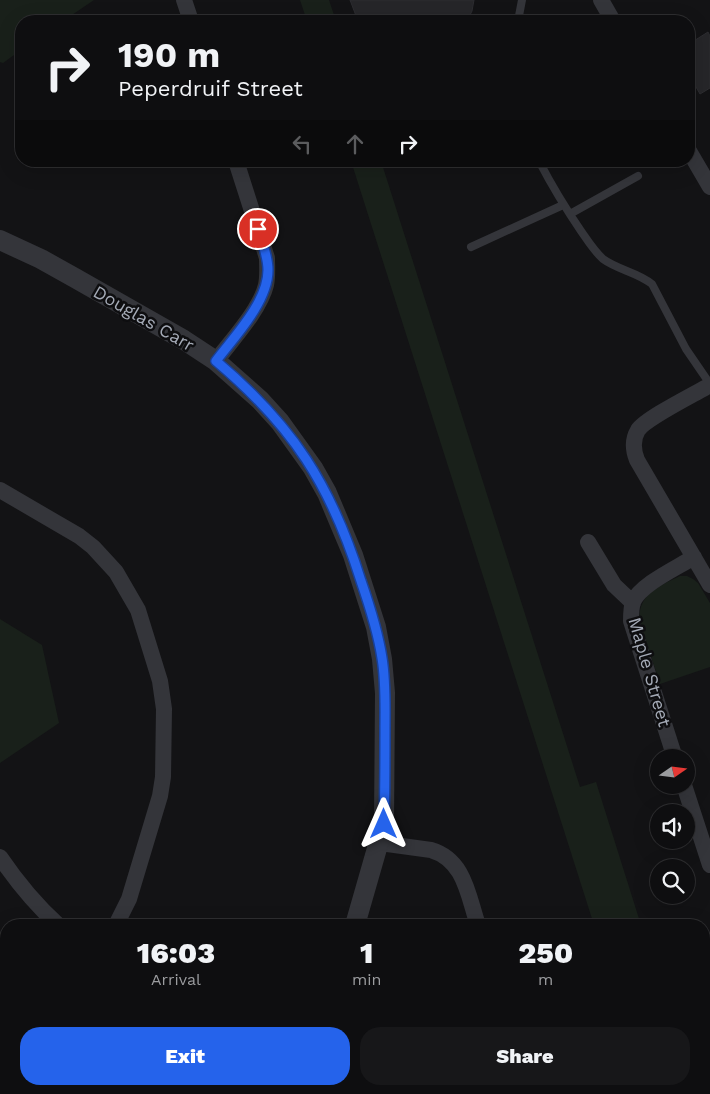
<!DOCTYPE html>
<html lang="en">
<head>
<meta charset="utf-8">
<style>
  body { margin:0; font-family:"Work Sans",sans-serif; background:#171719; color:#f1f3f6; height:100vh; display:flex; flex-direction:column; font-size:19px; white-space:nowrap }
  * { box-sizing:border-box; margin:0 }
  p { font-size:16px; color:#9b9c9f }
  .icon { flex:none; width:28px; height:28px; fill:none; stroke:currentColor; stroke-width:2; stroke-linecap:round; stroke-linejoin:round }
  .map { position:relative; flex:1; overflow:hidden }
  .drawer { position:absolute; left:0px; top:919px; width:710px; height:176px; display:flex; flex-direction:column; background:#0e0e10; border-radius:20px 20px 0 0; box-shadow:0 5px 20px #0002,0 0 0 1px #2e2e30 }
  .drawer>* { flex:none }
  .hud { position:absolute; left:15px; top:15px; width:680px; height:152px; border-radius:20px; box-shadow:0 5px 20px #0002,0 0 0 1px #2e2e30; background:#0e0e10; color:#f1f3f6; overflow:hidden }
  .needle { width:32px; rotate:76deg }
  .fabs { position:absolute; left:650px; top:749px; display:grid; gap:10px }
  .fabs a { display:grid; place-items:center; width:45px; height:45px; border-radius:50%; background:#0e0e10; box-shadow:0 5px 20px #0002,0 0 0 1px #2e2e30; font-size:25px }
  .pin { position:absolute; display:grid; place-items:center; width:42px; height:42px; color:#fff; margin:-21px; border:2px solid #fff; border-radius:50%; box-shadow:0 1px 5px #0007 }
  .me { position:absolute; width:55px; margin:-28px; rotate:0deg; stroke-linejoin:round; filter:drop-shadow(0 0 4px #0008) }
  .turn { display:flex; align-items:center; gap:18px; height:105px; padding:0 20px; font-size:22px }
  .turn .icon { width:65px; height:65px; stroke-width:2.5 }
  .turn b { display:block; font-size:35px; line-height:42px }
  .lanes { display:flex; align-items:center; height:48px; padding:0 20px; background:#0003; justify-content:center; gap:25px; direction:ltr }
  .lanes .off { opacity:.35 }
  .eta { display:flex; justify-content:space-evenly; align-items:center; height:85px; text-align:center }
  .eta b { font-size:30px; font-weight:800; line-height:35px }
  .primary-button { display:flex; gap:10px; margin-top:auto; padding:10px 20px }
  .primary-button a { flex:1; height:58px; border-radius:20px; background:#2563eb; color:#fff; font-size:20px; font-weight:800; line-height:58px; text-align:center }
  .primary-button a+a { background:#171719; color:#f1f3f6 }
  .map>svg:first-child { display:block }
  .green { fill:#19201a }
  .building { fill:#262629; stroke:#2d2d31 }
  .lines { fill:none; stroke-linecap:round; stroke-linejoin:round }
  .service { stroke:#34353a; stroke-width:8 }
  .minor { stroke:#34353a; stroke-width:16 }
  .tertiary { stroke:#34353a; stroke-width:20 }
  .route-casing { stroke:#184099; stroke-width:12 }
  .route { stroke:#2563eb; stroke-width:9 }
  .labels { text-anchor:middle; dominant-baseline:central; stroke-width:5; stroke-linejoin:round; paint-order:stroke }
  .street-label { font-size:18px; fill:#a4aab6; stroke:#0e0e10 }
</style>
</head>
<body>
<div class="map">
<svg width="710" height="1094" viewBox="0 0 710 1094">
  <rect width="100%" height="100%" fill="#131315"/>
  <path class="green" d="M0,0H94L63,21H21V50L3,63L0,62Z
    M300,0H329L336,21H307Z
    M351,161H381L580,787L596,782L641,925H594Z
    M680,576H687L693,579L698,583L710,603V667L660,684L640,622C636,596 659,586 680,576Z
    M0,619L42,645L59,723L0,763Z"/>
  <path class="building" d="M350,0H474L472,11L467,21H358Z
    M708,32L710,36V88L700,94L692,80L689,82V44Z"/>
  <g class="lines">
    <path class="service" d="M518,21L522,0
      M539,161C552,186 566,209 581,231C588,241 594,251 603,259C618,270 637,272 652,284L686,349L710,384
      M570,214L638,176
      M471,247L563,205"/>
    <path class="minor" d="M184,0L191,21
      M601,0L613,21
      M689,151L710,187
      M216,361C231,341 260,310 266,285C268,276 267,267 267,258L236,161
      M710,385C695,394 646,418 638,430C632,440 633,450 637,460L710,585
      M0,490L79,536L93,547L116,572L138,610L160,681L164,709L163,777L160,796L129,899L116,925
      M588,542L614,585L633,603
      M675,758L631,621C631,614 631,608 633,602C641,584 677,568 694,557
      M684,785L710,865
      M380,843L431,850C465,860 468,896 478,925
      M0,857C17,882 35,904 58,925
      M530,1089L531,1094"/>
    <path class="tertiary" d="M0,240L41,259L75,278L184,340L216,361L260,400L280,422L313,468L327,493L353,555L376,627L382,659L385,693L384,824L355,925
      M292,1094L295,1089"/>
  </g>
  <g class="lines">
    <g class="route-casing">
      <path id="route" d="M258,229C262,242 268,256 268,270C268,302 234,337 216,361C293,426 331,485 361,581C370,607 378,632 382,658C386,682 385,706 385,730C385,761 385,793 384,824"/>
    </g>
    <use href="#route" class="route"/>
  </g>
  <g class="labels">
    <g class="street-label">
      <text transform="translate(144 318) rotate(30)">Douglas Carr</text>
      <text transform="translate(650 672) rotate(74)">Maple Street</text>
    </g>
  </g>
</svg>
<div class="fabs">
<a><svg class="needle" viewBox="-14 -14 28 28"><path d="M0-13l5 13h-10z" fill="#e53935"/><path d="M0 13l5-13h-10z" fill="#9b9c9f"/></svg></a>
<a><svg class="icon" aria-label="sound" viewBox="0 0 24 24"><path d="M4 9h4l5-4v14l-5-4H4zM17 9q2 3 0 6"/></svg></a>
<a><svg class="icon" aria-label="search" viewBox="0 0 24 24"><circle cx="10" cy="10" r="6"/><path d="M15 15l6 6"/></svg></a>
</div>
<div class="pin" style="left:258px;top:229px;background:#d93025"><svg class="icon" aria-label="arrive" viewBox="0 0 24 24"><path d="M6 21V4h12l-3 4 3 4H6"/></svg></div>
<svg class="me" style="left:384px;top:824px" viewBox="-20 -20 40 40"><path d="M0-17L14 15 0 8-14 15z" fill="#2563eb" stroke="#fff" stroke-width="4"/></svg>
<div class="hud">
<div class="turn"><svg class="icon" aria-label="right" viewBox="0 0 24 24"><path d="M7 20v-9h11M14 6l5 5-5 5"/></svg><div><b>190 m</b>Peperdruif Street</div></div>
<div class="lanes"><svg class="icon off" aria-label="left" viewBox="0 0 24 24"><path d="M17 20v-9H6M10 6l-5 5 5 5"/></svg><svg class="icon off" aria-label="ahead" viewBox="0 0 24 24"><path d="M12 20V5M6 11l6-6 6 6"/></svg><svg class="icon" aria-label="right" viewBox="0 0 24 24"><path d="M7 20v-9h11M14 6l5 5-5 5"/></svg></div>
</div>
<section class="drawer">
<div class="eta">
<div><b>16:03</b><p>Arrival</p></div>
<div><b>1</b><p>min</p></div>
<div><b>250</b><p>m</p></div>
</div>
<div class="primary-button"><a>Exit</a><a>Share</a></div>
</section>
</div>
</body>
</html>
